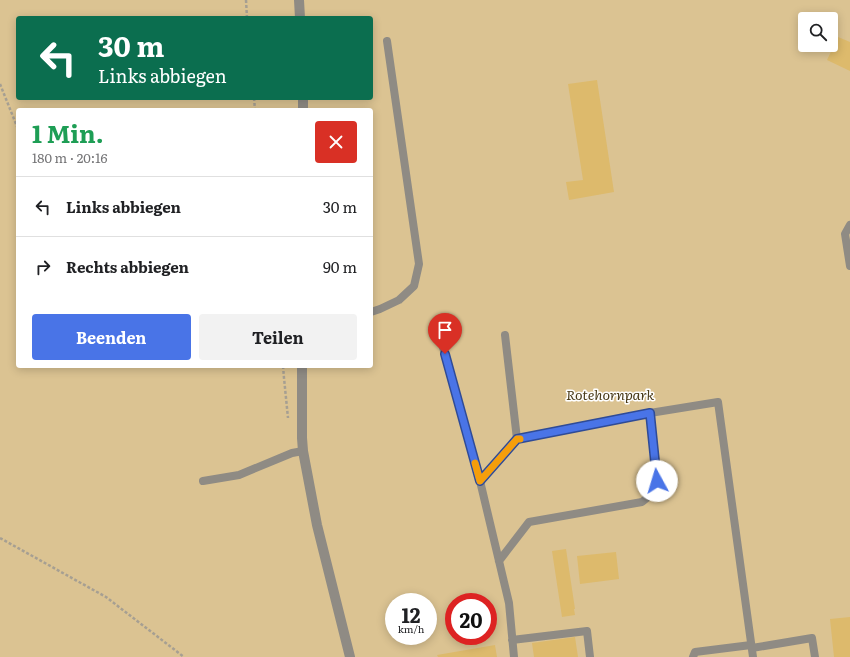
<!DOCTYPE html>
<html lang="de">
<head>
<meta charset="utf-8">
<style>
  body { margin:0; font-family:Literata,serif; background:#f2f2f2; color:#202124; height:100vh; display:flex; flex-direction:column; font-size:15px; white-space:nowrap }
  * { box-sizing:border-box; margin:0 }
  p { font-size:13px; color:#757577 }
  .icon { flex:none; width:22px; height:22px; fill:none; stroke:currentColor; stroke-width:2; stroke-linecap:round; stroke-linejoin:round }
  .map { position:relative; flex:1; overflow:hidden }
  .drawer { position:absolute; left:16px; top:108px; width:357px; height:260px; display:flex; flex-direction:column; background:#fff; border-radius:4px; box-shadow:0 2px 10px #0003 }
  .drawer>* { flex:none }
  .top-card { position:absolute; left:16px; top:16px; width:357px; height:84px; border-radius:4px; box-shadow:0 2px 10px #0003; background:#0b6e4f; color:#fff; overflow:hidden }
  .buttons { position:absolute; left:798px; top:12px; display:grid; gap:8px }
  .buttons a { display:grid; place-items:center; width:40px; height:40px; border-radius:4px; background:#fff; box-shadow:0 2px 10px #0003; font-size:20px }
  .speed { position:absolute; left:385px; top:593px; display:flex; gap:8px; font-size:20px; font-weight:700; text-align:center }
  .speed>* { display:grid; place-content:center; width:52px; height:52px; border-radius:50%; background:#fff; box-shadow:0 2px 10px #0003; line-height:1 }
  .speed small { font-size:10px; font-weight:400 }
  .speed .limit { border:6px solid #d22; background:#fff; color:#111 }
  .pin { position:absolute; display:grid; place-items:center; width:34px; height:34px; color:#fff; margin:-41px -17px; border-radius:50% 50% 50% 0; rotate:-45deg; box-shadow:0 0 4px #0007 }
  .pin .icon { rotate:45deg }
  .me { position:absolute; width:44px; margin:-22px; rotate:354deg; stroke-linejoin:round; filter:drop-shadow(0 0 3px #0008) }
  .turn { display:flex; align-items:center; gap:14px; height:84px; padding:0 16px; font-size:18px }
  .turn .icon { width:52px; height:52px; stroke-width:2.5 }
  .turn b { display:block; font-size:28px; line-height:34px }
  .round { display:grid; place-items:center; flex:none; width:42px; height:42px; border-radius:4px; background:#f2f2f2 }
  .headline { display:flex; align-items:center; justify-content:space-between; height:68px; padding:0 16px }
  h1 { font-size:24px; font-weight:700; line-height:30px; color:#1e9e55 }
  .button { display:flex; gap:8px; margin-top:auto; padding:8px 16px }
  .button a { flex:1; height:46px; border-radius:4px; background:#4974e7; color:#fff; font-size:16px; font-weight:700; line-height:46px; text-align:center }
  .button a+a { background:#f2f2f2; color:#202124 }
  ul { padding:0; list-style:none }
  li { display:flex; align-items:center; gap:12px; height:60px; padding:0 16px; border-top:1px solid #e0e0e0 }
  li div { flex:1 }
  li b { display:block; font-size:15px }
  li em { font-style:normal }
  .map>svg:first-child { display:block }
  .green { fill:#dbc392; fill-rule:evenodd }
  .building { fill:#ddba6c }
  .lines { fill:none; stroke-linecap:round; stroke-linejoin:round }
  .path { stroke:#a69f92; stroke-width:2.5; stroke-dasharray:3 2; stroke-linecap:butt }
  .service { stroke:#8f8b84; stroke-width:8 }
  .minor { stroke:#8f8b84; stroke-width:10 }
  .route-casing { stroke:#2f4b96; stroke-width:10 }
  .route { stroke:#4974e7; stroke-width:7 }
  .slow { stroke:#f59e0b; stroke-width:7 }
  .labels { text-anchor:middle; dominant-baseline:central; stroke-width:3; stroke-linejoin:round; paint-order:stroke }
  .park-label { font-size:14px; font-style:italic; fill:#493a18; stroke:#fff }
</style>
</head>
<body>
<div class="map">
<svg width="850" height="657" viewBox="0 0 850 657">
  <rect width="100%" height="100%" fill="#ede5d4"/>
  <path class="green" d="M0,0H850V657H0ZM18,18H371V98H18ZM805,19H831V45H805ZM18,110H371V366H18ZM394,602H428V636H394ZM454,602H488V636H454Z"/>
  <path class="building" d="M838,37L850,42V71L827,60Z
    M597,80L614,192L569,200L566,182L583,180L568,84Z
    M566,549L575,609H574L575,615L562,617L552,551Z
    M616,552L619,579L580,584L577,556Z
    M850,617V657H834L830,619Z
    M575,637L578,657H534L532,643Z
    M495,645L497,657H438L437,655Z"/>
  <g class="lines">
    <path class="path" d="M246,0L247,18
      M0,84L18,129
      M254,98L255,110
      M283,366L284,378L288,418
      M0,538L106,597L184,657"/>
    <path class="service" d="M850,225L845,234L850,266
      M371,312L380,309L399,300L414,286L419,264L387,41
      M505,335L517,439
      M441,340L480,481L509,603L514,657
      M203,481L239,475L292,453L303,451
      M480,481L517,439L650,413L718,402L753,657
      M499,561L529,522L642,502L653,493L657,481L650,413
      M512,640L587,631L590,657
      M752,648L812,638L815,657
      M693,657L695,652L751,645"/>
    <path class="minor" d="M299,0L300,18
      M303,98V110
      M302,366V438L303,451L317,525L350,657"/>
  </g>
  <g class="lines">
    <g class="route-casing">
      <path id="route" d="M445,354L480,481L517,439L650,413L657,481"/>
    </g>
    <use href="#route" class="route"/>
    <path class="slow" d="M475,463L480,481L517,439H520"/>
  </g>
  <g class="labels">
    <g class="park-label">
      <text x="610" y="394">Rotehornpark</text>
    </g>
  </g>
</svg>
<div class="buttons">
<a><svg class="icon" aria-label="search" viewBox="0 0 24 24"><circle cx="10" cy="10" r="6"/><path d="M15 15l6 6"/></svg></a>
</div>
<div class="speed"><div>12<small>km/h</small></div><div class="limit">20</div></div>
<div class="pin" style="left:445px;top:354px;background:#d93025"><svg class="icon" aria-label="arrive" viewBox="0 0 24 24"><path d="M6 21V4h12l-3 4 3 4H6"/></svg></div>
<svg class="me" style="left:657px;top:481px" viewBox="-20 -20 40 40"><circle r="19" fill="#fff"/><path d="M0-13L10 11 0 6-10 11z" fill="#4974e7"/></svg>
<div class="top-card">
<div class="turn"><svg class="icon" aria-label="left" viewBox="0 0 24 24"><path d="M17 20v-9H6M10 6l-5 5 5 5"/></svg><div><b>30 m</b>Links abbiegen</div></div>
</div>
<section class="drawer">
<div class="headline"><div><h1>1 Min.</h1><p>180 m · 20:16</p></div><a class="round" style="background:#d93025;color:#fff"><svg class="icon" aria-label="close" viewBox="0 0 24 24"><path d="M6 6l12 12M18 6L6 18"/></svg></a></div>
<ul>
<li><svg class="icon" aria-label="left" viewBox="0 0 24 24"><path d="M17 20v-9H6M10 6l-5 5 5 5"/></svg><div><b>Links abbiegen</b></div><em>30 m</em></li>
<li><svg class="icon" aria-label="right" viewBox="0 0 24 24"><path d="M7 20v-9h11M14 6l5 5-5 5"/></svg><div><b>Rechts abbiegen</b></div><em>90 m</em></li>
</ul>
<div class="button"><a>Beenden</a><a>Teilen</a></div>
</section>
</div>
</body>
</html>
